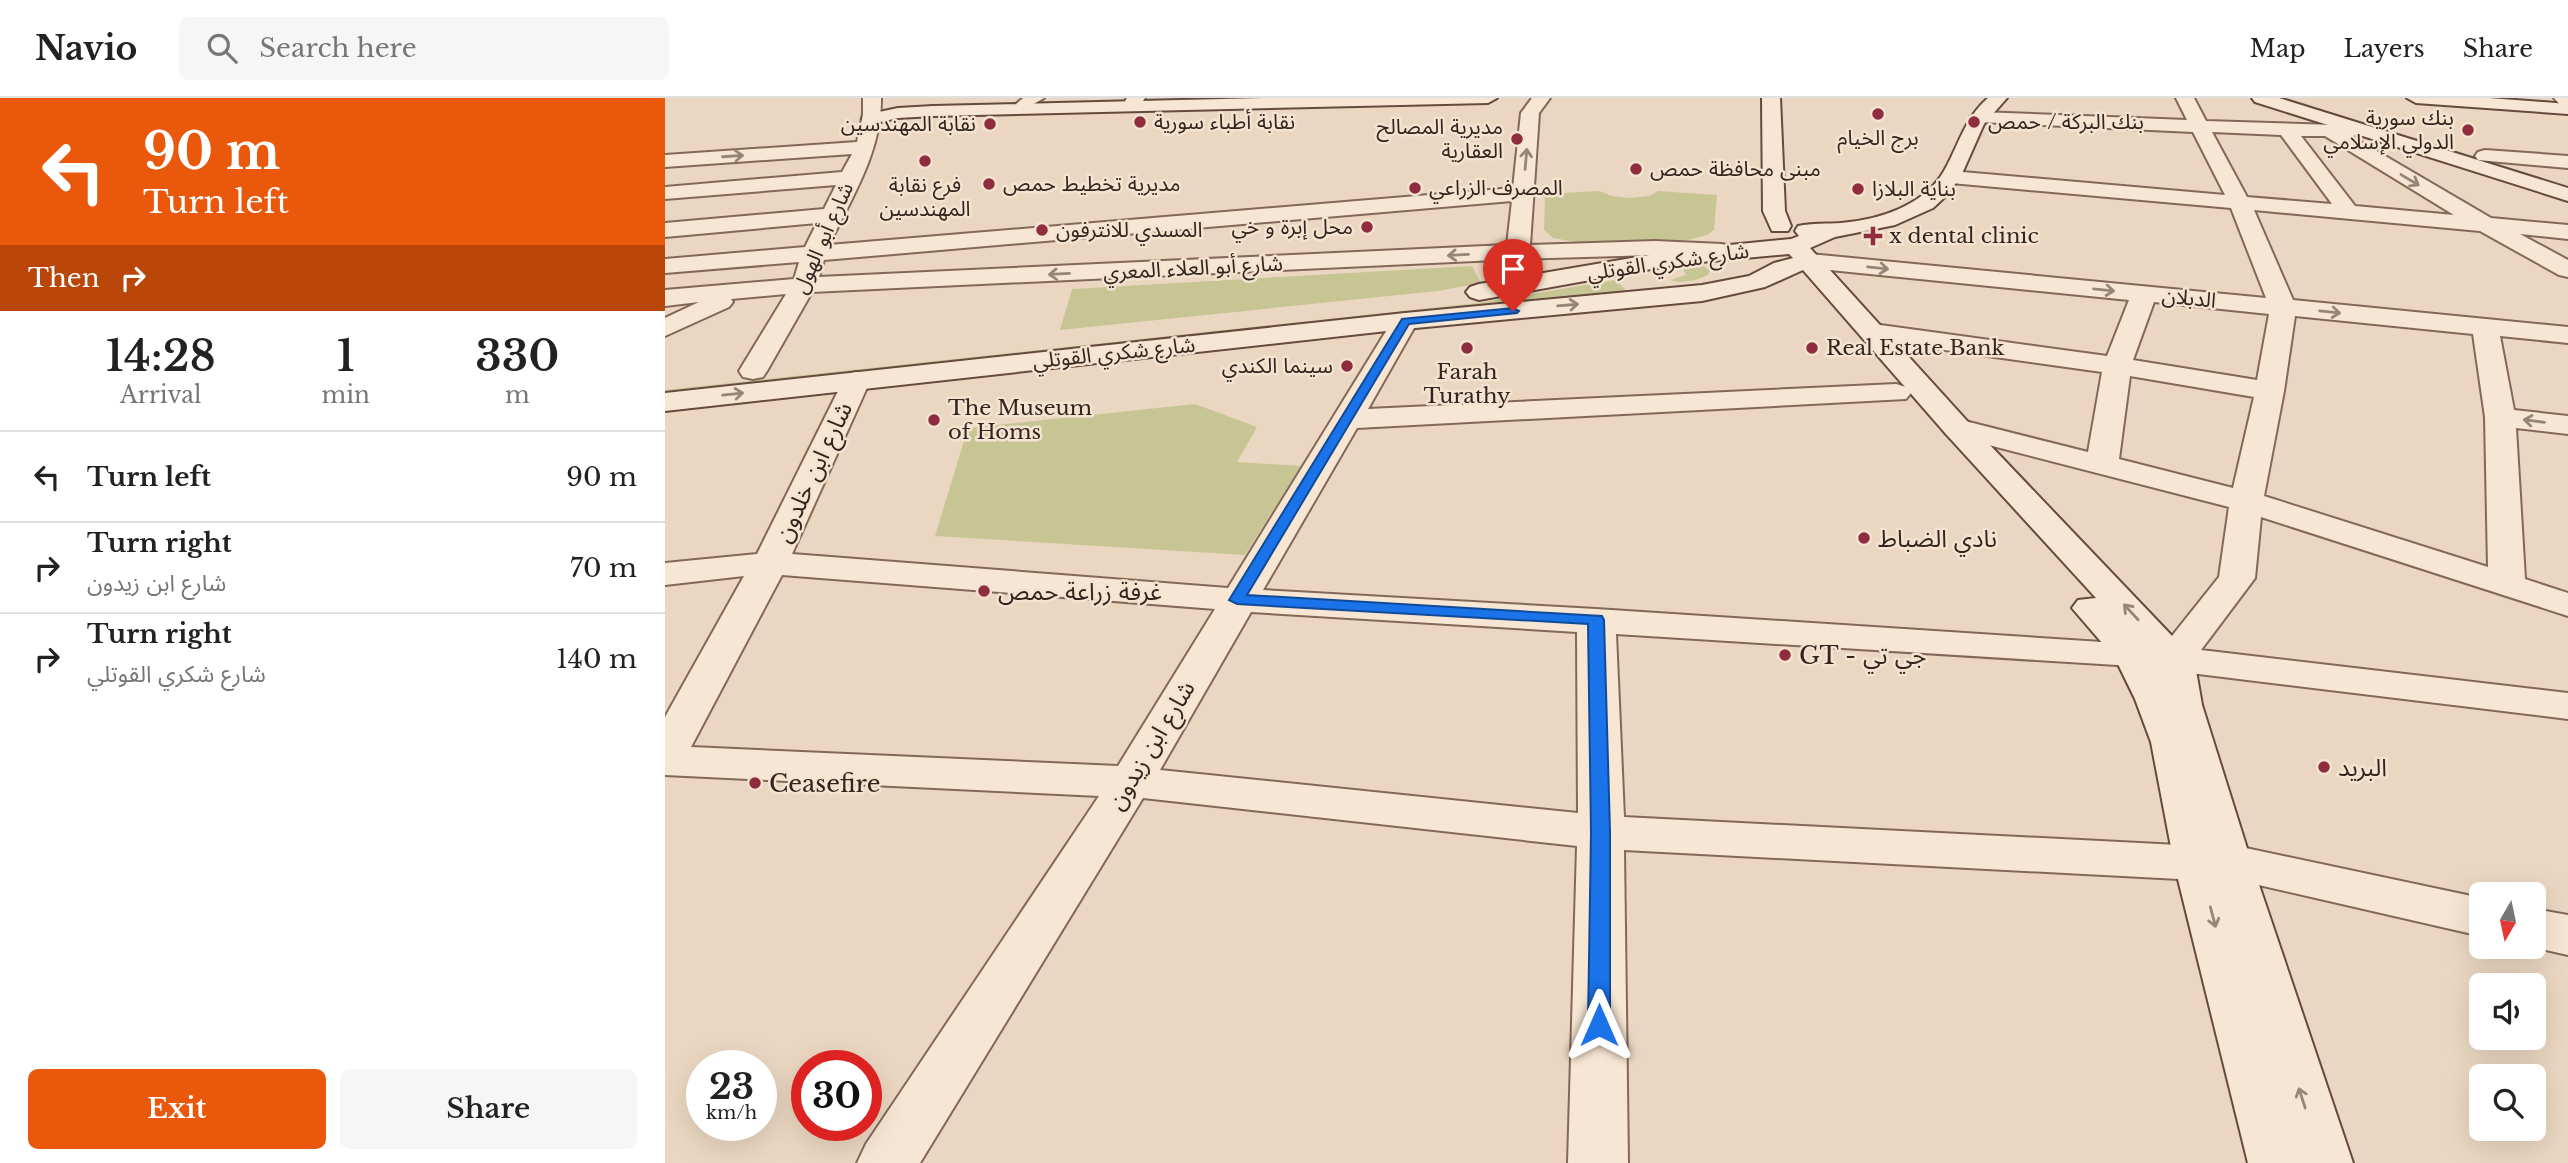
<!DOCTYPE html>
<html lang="en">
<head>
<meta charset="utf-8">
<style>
  body { margin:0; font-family:"Libre Baskerville","Noto Sans Arabic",serif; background:#f6f6f6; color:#222; height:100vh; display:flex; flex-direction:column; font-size:26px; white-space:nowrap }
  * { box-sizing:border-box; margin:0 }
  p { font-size:23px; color:#767676 }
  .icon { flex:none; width:38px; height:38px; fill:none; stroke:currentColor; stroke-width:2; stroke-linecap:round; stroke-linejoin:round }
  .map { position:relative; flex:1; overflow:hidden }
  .sheet { display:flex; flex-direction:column; background:#fff; width:665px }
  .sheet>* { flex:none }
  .guide { background:#ea580c; color:#fff; overflow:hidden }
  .needle { width:46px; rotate:189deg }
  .fabs { position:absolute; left:1804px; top:784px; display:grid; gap:14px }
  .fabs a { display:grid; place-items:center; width:77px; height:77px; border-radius:10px; background:#fff; box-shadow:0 7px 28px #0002; font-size:35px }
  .speed { position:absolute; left:21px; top:952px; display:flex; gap:14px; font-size:35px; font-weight:700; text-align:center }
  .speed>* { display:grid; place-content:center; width:91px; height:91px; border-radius:50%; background:#fff; box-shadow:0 7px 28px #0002; line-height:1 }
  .speed small { font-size:18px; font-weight:400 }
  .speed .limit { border:10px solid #d22; background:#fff; color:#111 }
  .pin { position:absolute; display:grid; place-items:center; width:60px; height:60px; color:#fff; margin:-72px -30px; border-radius:50% 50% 50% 0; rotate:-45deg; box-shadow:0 0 7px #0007 }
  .pin .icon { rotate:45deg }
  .me { position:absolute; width:77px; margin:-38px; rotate:0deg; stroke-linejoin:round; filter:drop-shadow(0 0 5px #0008) }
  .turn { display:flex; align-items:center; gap:24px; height:147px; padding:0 28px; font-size:32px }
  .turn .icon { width:91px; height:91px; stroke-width:2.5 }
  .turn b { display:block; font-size:49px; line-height:60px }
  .then { display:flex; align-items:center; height:66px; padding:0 28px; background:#0003; gap:14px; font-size:26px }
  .eta { display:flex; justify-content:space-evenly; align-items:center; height:119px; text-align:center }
  .eta b { font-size:42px; font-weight:600; line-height:49px }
  .cta { display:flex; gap:14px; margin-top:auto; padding:14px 28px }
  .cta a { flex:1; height:80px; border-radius:10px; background:#ea580c; color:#fff; font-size:28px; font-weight:600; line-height:80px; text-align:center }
  .cta a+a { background:#f6f6f6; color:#222 }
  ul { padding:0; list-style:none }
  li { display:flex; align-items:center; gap:21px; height:91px; padding:0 28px; border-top:2px solid #e0e0e0 }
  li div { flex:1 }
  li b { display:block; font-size:26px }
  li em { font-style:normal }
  header { display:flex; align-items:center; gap:42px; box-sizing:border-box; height:98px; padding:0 35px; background:#fff; border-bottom:2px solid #e0e0e0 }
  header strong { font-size:33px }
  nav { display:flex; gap:38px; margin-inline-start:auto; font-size:24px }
  .search { width:490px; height:63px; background:#f6f6f6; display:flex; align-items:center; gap:18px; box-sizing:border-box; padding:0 24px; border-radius:10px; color:#767676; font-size:26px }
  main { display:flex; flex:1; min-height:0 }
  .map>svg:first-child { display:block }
  .green { fill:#c8c595 }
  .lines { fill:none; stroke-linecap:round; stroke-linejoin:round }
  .street-casing { stroke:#836859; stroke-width:4 }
  .secondary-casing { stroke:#654a3d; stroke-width:4 }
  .street { fill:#f7e6d3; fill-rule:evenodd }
  .secondary { fill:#f7e6d3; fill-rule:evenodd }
  .oneway { stroke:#968578 }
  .route { fill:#1a73e8; stroke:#114b97; stroke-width:2 }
  .poi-dot { fill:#8f2d3e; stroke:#f3e3d0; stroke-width:2.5 }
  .labels { text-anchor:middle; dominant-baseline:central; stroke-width:5; stroke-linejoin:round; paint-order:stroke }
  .far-poi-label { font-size:21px; fill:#34241d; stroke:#f3e3d0; text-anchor:start }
  .far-street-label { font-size:21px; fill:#34241d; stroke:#f3e3d0 }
  .street-label { font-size:24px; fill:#34241d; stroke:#f3e3d0 }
  .poi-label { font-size:24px; fill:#34241d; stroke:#f3e3d0; text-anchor:start }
</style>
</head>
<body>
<header>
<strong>Navio</strong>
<div class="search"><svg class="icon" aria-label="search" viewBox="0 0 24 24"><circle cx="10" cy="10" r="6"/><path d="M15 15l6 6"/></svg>Search here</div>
<nav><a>Map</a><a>Layers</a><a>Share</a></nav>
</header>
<main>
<section class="sheet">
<div class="guide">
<div class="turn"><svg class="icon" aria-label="left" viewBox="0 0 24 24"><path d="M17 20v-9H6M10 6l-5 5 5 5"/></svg><div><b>90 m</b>Turn left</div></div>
<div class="then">Then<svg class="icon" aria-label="right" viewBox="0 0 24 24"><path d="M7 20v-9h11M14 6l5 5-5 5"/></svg></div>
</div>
<div class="eta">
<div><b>14:28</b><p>Arrival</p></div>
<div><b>1</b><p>min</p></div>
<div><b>330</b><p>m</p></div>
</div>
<ul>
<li><svg class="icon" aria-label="left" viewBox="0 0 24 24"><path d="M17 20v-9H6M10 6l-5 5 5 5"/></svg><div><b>Turn left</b></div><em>90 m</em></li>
<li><svg class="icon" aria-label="right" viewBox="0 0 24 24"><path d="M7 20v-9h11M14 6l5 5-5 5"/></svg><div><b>Turn right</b><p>شارع ابن زيدون</p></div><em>70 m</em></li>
<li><svg class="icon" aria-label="right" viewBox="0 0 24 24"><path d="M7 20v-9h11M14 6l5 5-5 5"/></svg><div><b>Turn right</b><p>شارع شكري القوتلي</p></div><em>140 m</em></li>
</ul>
<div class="cta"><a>Exit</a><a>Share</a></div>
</section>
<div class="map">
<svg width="1903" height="1065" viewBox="0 0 1903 1065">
  <rect width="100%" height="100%" fill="#ebd7c1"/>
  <path class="green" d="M934,93L947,98L964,100L984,98L993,93L1052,97L1049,132L1042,137L1023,142L910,144L888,140L879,132L880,96Z
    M1028,163L1045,172L1043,177C1031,183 1018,186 1005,182L1021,177L1018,170L1002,167L986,173L983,169Z
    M807,168L816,185L773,193L395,232L407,191Z
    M950,182L961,192L784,216L0,301V292L813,205Z
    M530,306L592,329L572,364L636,368L580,457L270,438L303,330Z"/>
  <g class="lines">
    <g class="street-casing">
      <path id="street" d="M198,0H216C217,53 186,101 164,147L848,90L856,15L867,0H885L874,15L865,147L990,143L1057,146L1065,148L1069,153L1065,158L1057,160L990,157L853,161L147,194L102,273L98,279L88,281L78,279L74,273L121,196L66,201L68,204L64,209L0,238V220L34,204L0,208V192L129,181L134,164L0,175V161L140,149L152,125L0,139V125L159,111L171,87L0,101V89L177,74L187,56L0,69V57L192,44L198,16ZM847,103L842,147L154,179L159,162Z
        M358,0H379L360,11L351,6Z
        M462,0H480L475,7H463L460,3Z
        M1511,0H1529L1541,23L1705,28L1707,32L1705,36L1686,38L1826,120L1903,127V141L1855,136L1903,162V179L1894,177L1815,133L1589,112L1628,202L1903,229V245L1835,238L1849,312L1903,318V336L1851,330L1860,481L1903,495V518L1596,419L1590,480L1536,552L1903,595V621L1468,568L951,536L959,719L1533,748L1545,751L1562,746L1816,800V838L1550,777L1533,782L959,752L963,1065H903L912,748L478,700L255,1065H192L201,1046L434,698L0,677V619L79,478L0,487V465L92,456L181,277L191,274L201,277L205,283L127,456L563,490L731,217L740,215L749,217L753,223L703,311L1231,286L1241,289L1246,295L1241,301L692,330L598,492L931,511L1499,548L1554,479L1564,409L1281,336L1277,330L1281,324L1292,321L1423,354L1437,274L1208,242L1199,240L1195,234L1199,228L1208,226L1442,258L1464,202L1145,170L1137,168L1133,163L1137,158L1145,156L1601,200L1566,110L1286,85L1279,83L1276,79L1279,75L1286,73L1560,97L1528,34L1314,24L1305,19L1314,14L1522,22ZM1547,34L1616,37L1667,106L1582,99ZM1636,38H1660L1789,117L1690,108ZM1489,204L1604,216L1592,282L1468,262ZM1630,218L1808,236L1820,319L1823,469L1599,398L1619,293ZM1465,278L1589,299L1568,390L1454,361ZM117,477L550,511L453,668L26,649ZM586,514L912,534L913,715L495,672Z
        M1889,0H1903V10L1897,9Z
        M1820,52L1903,58V70L1813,62L1810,58L1813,54Z
        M1869,811L1903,817V857L1867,849Z"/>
    </g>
    <g class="secondary-casing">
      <path id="secondary" d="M598,0H832L823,5L268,18L233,20L206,26L197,21L200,17L233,10L268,8Z
        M1097,0H1115L1120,113L1126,128L1123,133H1107L1098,113Z
        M1323,0H1342L1319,26L1296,78L1282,97L1268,110L1230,127L1170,139L1145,150L1303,324L1529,561L1537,607L1586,763L1688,1065H1583L1509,765L1486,644L1470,601L1450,560L1407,510L1413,502L1431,500L1281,336L1138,172L1100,189L1037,203L740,231L0,313V295L740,215L1037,187L1084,178L1109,165L1128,160L1124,156L1014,166L814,202L805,199L801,194L805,189L814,186L1014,152L1126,141L1134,138L1130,133L1133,128C1147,125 1162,126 1176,125C1213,122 1259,108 1279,73C1294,47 1299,21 1323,0Z
        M1587,0H1614L1903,90V103L1590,4Z
        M1742,0H1824L1903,6V16L1751,5Z"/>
    </g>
    <use href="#street" class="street"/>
    <use href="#secondary" class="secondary"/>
  </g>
  <defs><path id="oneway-shaft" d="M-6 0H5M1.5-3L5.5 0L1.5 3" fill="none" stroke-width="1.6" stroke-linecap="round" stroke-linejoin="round" transform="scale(1.75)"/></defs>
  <g class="oneway">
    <use href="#oneway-shaft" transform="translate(68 58) rotate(-4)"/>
    <use href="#oneway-shaft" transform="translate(861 61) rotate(-85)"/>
    <use href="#oneway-shaft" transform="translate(1745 82) rotate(31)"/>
    <use href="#oneway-shaft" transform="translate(793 157) rotate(177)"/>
    <use href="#oneway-shaft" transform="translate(1213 170) rotate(6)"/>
    <use href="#oneway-shaft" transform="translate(394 176) rotate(177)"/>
    <use href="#oneway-shaft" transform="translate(1439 192) rotate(6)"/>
    <use href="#oneway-shaft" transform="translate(903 207) rotate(-5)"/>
    <use href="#oneway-shaft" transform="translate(1665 214) rotate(6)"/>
    <use href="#oneway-shaft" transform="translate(68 296) rotate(-6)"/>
    <use href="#oneway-shaft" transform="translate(1869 323) rotate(-173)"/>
    <use href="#oneway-shaft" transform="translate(1466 514) rotate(-133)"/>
    <use href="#oneway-shaft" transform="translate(1548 819) rotate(75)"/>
    <use href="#oneway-shaft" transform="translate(1637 1000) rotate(-108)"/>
  </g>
  <path class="route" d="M848,210L854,213L852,215L744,226L582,497L937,518L939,522L945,734V927L942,934L934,936L926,934L923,927L926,734L923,526L572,506L564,502L737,221Z"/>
  <g class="poi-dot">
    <circle cx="1213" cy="16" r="7"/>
    <circle cx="475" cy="24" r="7"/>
    <circle cx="1309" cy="24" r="7"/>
    <circle cx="325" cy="26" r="7"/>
    <circle cx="1803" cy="32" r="7"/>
    <circle cx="852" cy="41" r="7"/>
    <circle cx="260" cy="63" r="7"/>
    <circle cx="971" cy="71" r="7"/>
    <circle cx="324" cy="86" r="7"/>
    <circle cx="750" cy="90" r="7"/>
    <circle cx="1193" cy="91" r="7"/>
    <circle cx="702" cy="129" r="7"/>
    <circle cx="377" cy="132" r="7"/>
    <path d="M1204.5 127.5h7v7h7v7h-7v7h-7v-7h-7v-7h7z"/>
    <circle cx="802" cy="250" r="7"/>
    <circle cx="1147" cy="250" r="7"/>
    <circle cx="682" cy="268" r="7"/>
    <circle cx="269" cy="322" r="7"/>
    <circle cx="1199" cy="440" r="7"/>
    <circle cx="319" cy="493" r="7"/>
    <circle cx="1120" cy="557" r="7"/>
    <circle cx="1659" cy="669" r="7"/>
    <circle cx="90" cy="685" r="7"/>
  </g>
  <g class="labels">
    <g class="far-poi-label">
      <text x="1789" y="20" text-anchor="end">بنك سورية<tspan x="1789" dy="24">الدولي الإسلامي</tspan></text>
      <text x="489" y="24">نقابة أطباء سورية</text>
      <text x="1323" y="24">بنك البركة / حمص</text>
      <text x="311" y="26" text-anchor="end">نقابة المهندسين</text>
      <text x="838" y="29" text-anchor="end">مديرية المصالح<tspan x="838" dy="24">العقارية</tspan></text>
      <text x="1213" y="40" text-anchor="middle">برج الخيام</text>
      <text x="985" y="71">مبنى محافظة حمص</text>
      <text x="338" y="86">مديرية تخطيط حمص</text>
      <text x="260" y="87" text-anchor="middle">فرع نقابة<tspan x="260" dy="24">المهندسين</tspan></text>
      <text x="764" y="90">المصرف الزراعي</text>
      <text x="1207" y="91">بناية البلازا</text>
      <text x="688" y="129" text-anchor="end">محل إبرة و خي</text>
      <text x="391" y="132">المسدي للانترفون</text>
      <text x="1224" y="138">x dental clinic</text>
      <text x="1161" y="250">Real Estate Bank</text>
      <text x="668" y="268" text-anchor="end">سينما الكندي</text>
      <text x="802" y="274" text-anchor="middle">Farah<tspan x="802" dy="24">Turathy</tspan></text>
      <text x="283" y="310">The Museum<tspan x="283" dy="24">of Homs</tspan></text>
    </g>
    <g class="far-street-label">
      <text transform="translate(158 140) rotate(-66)">شارع أبو الهول</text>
      <text transform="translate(1003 164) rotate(-8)">شارع شكري القوتلي</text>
      <text transform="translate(528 170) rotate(-3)">شارع أبو العلاء المعري</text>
      <text transform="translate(1524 200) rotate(6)">الدبلان</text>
      <text transform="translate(449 255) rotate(-6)">شارع شكري القوتلي</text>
    </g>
    <g class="street-label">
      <text transform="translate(148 374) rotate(-65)">شارع ابن خلدون</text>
      <text transform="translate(486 647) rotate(-59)">شارع ابن زيدون</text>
    </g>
    <g class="poi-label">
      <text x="1213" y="440">نادي الضباط</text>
      <text x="333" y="493">غرفة زراعة حمص</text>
      <text x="1134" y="557">GT - جي تي</text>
      <text x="1673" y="669">البريد</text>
      <text x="104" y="685">Ceasefire</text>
    </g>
  </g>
</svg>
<div class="fabs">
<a><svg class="needle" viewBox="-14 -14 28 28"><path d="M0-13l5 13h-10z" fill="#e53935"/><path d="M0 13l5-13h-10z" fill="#767676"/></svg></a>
<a><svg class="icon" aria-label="sound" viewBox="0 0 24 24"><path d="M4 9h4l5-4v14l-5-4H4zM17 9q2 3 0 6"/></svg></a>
<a><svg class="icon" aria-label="search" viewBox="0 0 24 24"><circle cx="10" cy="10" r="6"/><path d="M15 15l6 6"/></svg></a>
</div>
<div class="speed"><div>23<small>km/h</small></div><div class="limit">30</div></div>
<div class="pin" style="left:848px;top:213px;background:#d93025"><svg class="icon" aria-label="arrive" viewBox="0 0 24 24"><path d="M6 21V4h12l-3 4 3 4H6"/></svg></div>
<svg class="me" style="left:934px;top:927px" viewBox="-20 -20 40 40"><path d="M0-17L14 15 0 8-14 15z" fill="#1a73e8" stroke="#fff" stroke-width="4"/></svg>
</div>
</main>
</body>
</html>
